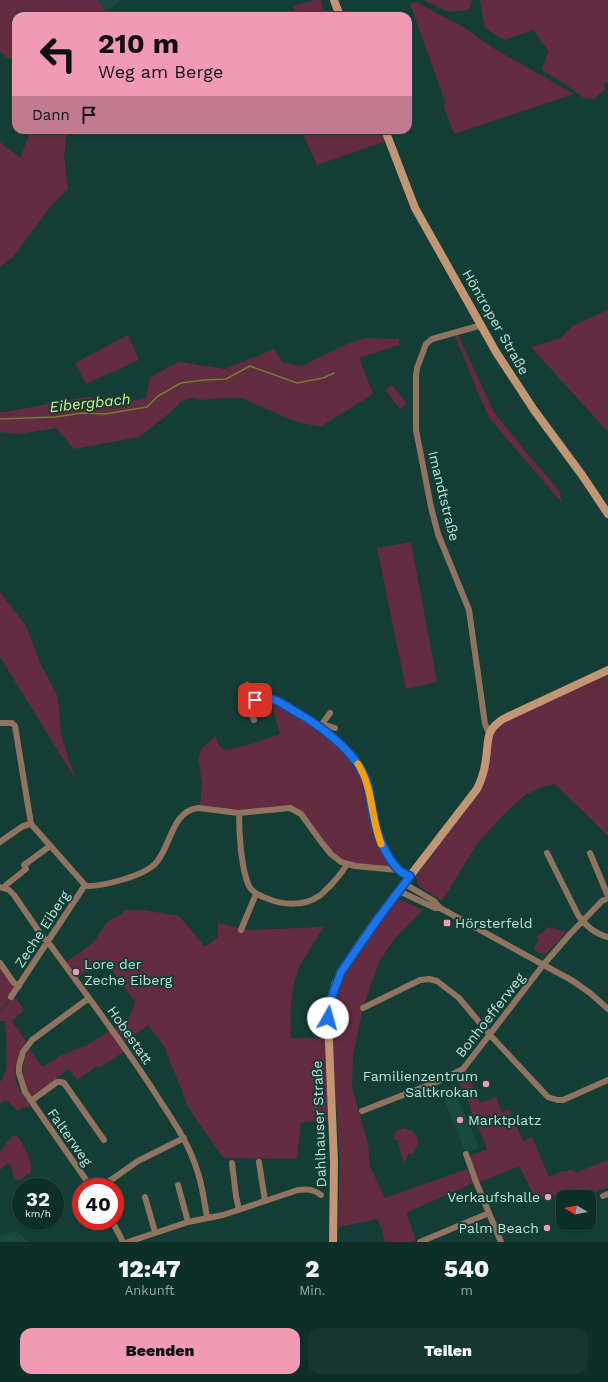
<!DOCTYPE html>
<html lang="de">
<head>
<meta charset="utf-8">
<style>
  body { margin:0; font-family:"Work Sans",sans-serif; background:#173630; color:#f1f3f6; height:100vh; display:flex; flex-direction:column; font-size:15px; white-space:nowrap }
  * { box-sizing:border-box; margin:0 }
  p { font-size:13px; color:#9ba8a8 }
  .icon { flex:none; width:22px; height:22px; fill:none; stroke:currentColor; stroke-width:2; stroke-linecap:round; stroke-linejoin:round }
  .map { position:relative; height:1242px; overflow:hidden }
  .sheet { display:flex; flex-direction:column; background:#0e2e28; flex:1 }
  .sheet>* { flex:none }
  .top-card { position:absolute; left:12px; top:12px; width:400px; height:122px; border-radius:12px; box-shadow:0 1px 3px #0004,0 0 0 1px #2e4a45; background:#f09ab6; color:#111; overflow:hidden }
  .needle { width:26px; rotate:280deg }
  .buttons { position:absolute; left:556px; top:1190px; display:grid; gap:8px }
  .buttons a { display:grid; place-items:center; width:40px; height:40px; border-radius:8px; background:#0e2e28; box-shadow:0 1px 3px #0004,0 0 0 1px #2e4a45; font-size:20px }
  .speed { position:absolute; left:12px; top:1178px; display:flex; gap:8px; font-size:20px; font-weight:700; text-align:center }
  .speed>* { display:grid; place-content:center; width:52px; height:52px; border-radius:50%; background:#0e2e28; box-shadow:0 1px 3px #0004,0 0 0 1px #2e4a45; line-height:1 }
  .speed small { font-size:10px; font-weight:400 }
  .speed .limit { border:6px solid #d22; background:#fff; color:#111 }
  .pin { position:absolute; display:grid; place-items:center; width:34px; height:34px; color:#fff; margin:-17px; border-radius:8px; box-shadow:0 2px 6px #0006 }
  .me { position:absolute; width:44px; margin:-22px; rotate:7deg; stroke-linejoin:round; filter:drop-shadow(0 0 3px #0008) }
  .turn { display:flex; align-items:center; gap:14px; height:84px; padding:0 20px; font-size:18px }
  .turn .icon { width:52px; height:52px; stroke-width:2.5 }
  .turn b { display:block; font-size:28px; line-height:34px }
  .then { display:flex; align-items:center; height:38px; padding:0 20px; background:#0003; gap:8px; font-size:15px }
  .eta { display:flex; justify-content:space-evenly; align-items:center; height:68px; text-align:center }
  .eta b { font-size:24px; font-weight:800; line-height:28px }
  .primary-button { display:flex; gap:8px; margin-top:auto; padding:8px 20px }
  .primary-button a { flex:1; height:46px; border-radius:12px; background:#f09ab6; color:#111; font-size:16px; font-weight:800; line-height:46px; text-align:center }
  .primary-button a+a { background:#173630; color:#f1f3f6 }
  .map>svg:first-child { display:block }
  .built { fill:#184a41 }
  .green { fill:#632b40 }
  .lines { fill:none; stroke-linecap:round; stroke-linejoin:round }
  .stream { stroke:#6f7d2e; stroke-width:1.5 }
  .street { stroke:#90735e; stroke-width:6 }
  .secondary { stroke:#c29673; stroke-width:8 }
  .route-casing { stroke:#114b97; stroke-width:10 }
  .route { stroke:#1a73e8; stroke-width:7 }
  .slow { stroke:#f59e0b; stroke-width:7 }
  .poi-dot { fill:#f09ab6; stroke:#133d35; stroke-width:1.5 }
  .labels { text-anchor:middle; dominant-baseline:central; stroke-width:4; stroke-linejoin:round; paint-order:stroke }
  .street-label { font-size:14px; fill:#bbe0d7; stroke:#133d35 }
  .poi-label { font-size:14px; fill:#bbe0d7; stroke:#133d35; text-anchor:start }
  .water-label { font-size:15px; font-style:italic; fill:#d9ef83; stroke:#133d35 }
</style>
</head>
<body>
<div class="map">
<svg width="608" height="1242" viewBox="0 0 608 1242">
  <rect width="100%" height="100%" fill="#133d35"/>
  <path class="built" d="M98,0H121L106,12Z
    M453,1087L479,1147L466,1154L442,1094Z
    M17,1231L28,1242H0V1235Z"/>
  <path class="green" d="M0,0H98L106,12L102,16H16V62L15,61L6,57L0,51Z
    M315,0H321L325,15L320,16H296L293,6Z
    M423,0H472L469,10L448,12Z
    M480,0H608V82L604,83L605,90L593,99L584,98L565,84L542,70L548,51L533,30L504,40L485,28Z
    M416,2L465,28L493,48L574,94L454,134L443,105L446,104L410,4Z
    M31,130H67L64,156L68,189L51,206L13,257L0,267V142L20,158Z
    M301,130H381L386,141L317,165Z
    M608,310V432L531,347L561,338L572,326Z
    M128,335L139,360L86,384L75,363Z
    M458,335L494,412L526,452L560,492L562,503L490,419L480,398L455,336Z
    M366,338L399,339V345L359,358L373,394L320,427L294,421L241,398H222L203,400L193,398L181,401L171,412L139,437L74,449L56,428L19,434L0,432V412H5L87,397H93L99,408L146,398L150,377L179,362L225,369L274,349L283,363L302,366L347,344Z
    M392,385L407,404L400,409L385,390Z
    M411,542L437,682L406,689L377,548Z
    M0,592L26,626L40,663L58,697L61,736L76,780L0,657Z
    M608,675V836L555,784L545,786L525,795L506,812L477,844L442,901L420,887L417,883L416,876L475,798L493,734L502,723Z
    M274,700L301,715L350,755L364,775L374,822L397,870L342,861L296,810L238,813L199,808L201,797L202,783L198,759L202,748L215,736L220,747L226,750L255,743L280,734L272,706Z
    M397,898L423,910L395,938L379,962L363,1008L353,1055L352,1088L368,1144L370,1166L385,1198L467,1169L473,1183L406,1213L416,1240L412,1242H385L378,1219L338,1227L340,1161L333,1061L332,1008L339,983L359,950Z
    M124,910H143L179,916L205,947L218,937V923L249,930L324,927C314,943 301,960 295,979C290,998 290,1018 291,1038H326L329,1121L301,1122L297,1159L225,1158L221,1155L188,1107L164,1046L148,1025L124,1043L114,1028L129,1018L135,1002L104,959L77,978L66,962L93,943L107,922L122,914Z
    M549,927L566,932L546,954H542L533,949L539,939L536,937Z
    M0,967L16,989L0,1012Z
    M12,997L17,1000L24,1010L12,1021L26,1041C19,1052 12,1070 17,1084C20,1092 26,1100 32,1108L24,1107L18,1111L6,1100L0,1103V1082C11,1071 5,1037 5,1021H0V1013Z
    M110,1031L125,1051L99,1068L97,1066L77,1080L68,1069L50,1084L31,1096C21,1079 20,1065 29,1048L42,1067L60,1056L87,1045Z
    M466,1069L480,1103L496,1097L502,1112L509,1110L523,1141L532,1137L549,1177L564,1170L565,1172L572,1169L573,1171L577,1172L608,1160V1187L583,1197H563V1205L559,1206L553,1193L536,1200L519,1166L478,1183L468,1157L487,1149L456,1073Z
    M403,1128C414,1131 415,1131 419,1142L413,1154H408L405,1163L400,1152L398,1141L394,1139L396,1131Z
    M12,1136H17C24,1145 33,1162 31,1172L26,1175L21,1180H15C12,1174 13,1168 8,1163L0,1170V1152Z"/>
  <g class="lines">
    <path class="stream" d="M0,419L55,417L82,413L105,414L147,407L158,396L181,383L204,380L226,379L250,366L297,383L323,378L334,373"/>
    <path class="street" d="M482,325L432,339L426,344L417,368L416,376V430L431,507L438,534L469,610L485,724L489,733
      M247,685L250,690L258,699
      M254,720L246,702C255,700 263,696 273,699C278,700 284,705 289,708C315,723 349,746 364,774C371,789 371,808 375,824C379,842 388,855 398,870
      M0,723H12L15,726L31,824
      M322,724L330,713
      M316,726L322,724L335,728
      M239,813C239,833 241,869 249,886C253,893 259,895 266,898C282,905 303,907 319,896C323,894 326,889 330,886C336,879 343,872 347,864
      M31,824L85,885L88,886C104,886 143,876 155,864C171,848 171,811 198,808L239,813L290,808L301,814L322,843L331,854L341,862L355,866L398,870L410,876
      M0,842L23,826L31,824
      M547,853L578,915C585,925 595,934 608,937
      M590,853L608,896
      M405,884L434,901L440,908L573,981L590,993L608,1009
      M0,887L9,890L14,895L42,936L51,946C87,996 124,1044 157,1096C170,1116 184,1136 193,1159C201,1178 204,1198 207,1218
      M5,888L6,885L26,869L24,865L50,846
      M399,891L435,908H440
      M241,930L256,894
      M0,963L14,983L19,986
      M11,997L85,885
      M89,998L32,1040L23,1052L19,1066V1073L25,1092L91,1187
      M363,1008L420,980L429,979L437,981L459,998L490,1035L548,1097L557,1100H563L608,1080
      M31,1101L57,1082H60L64,1083L104,1140
      M362,1111L439,1081L463,1069L544,964L570,934L602,901L608,898
      M466,1154L476,1182L501,1242
      M259,1162L265,1201
      M232,1163L236,1196L239,1210
      M178,1185L188,1222
      M101,1187L138,1161L184,1138
      M603,1196L608,1194
      M145,1197L155,1232
      M112,1221L123,1242
      M128,1242L188,1222L223,1215L298,1190C308,1189 313,1189 321,1195
      M420,1242L489,1213"/>
    <path class="secondary" d="M334,0L340,16
      M385,130L415,208L496,352L534,410L582,475L608,514
      M333,1242L334,1163L328,1018L330,1002L336,982L355,950L377,919L477,789C482,779 485,769 486,758C489,739 485,731 503,719L608,670"/>
  </g>
  <g class="lines">
    <g class="route-casing">
      <path id="route" d="M255,700C273,695 281,703 296,712C321,726 350,748 363,773C369,783 370,794 371,805C375,825 379,842 390,859C397,869 399,872 410,876L377,920L341,972L332,996L328,1018"/>
    </g>
    <use href="#route" class="route"/>
    <path class="slow" d="M358,764C373,788 371,818 381,844"/>
  </g>
  <g class="poi-dot">
    <rect x="443" y="919" width="8" height="8" rx="2"/>
    <circle cx="76" cy="972" r="4"/>
    <circle cx="486" cy="1084" r="4"/>
    <circle cx="460" cy="1120" r="4"/>
    <circle cx="548" cy="1197" r="4"/>
    <circle cx="547" cy="1228" r="4"/>
  </g>
  <g class="labels">
    <g class="street-label">
      <text transform="translate(496 322) rotate(60)">Höntroper Straße</text>
      <text transform="translate(444 496) rotate(76)">Imandtstraße</text>
      <text transform="translate(42 929) rotate(-57)">Zeche Eiberg</text>
      <text transform="translate(490 1015) rotate(-52)">Bonhoefferweg</text>
      <text transform="translate(130 1035) rotate(55)">Hobestatt</text>
      <text transform="translate(319 1124) rotate(-92)">Dahlhauser Straße</text>
      <text transform="translate(70 1137) rotate(55)">Falterweg</text>
    </g>
    <g class="poi-label">
      <text x="455" y="923">Hörsterfeld</text>
      <text x="84" y="964">Lore der<tspan x="84" dy="16">Zeche Eiberg</tspan></text>
      <text x="478" y="1076" text-anchor="end">Familienzentrum<tspan x="478" dy="16">Saltkrokan</tspan></text>
      <text x="468" y="1120">Marktplatz</text>
      <text x="540" y="1197" text-anchor="end">Verkaufshalle</text>
      <text x="539" y="1228" text-anchor="end">Palm Beach</text>
    </g>
    <g class="water-label">
      <text transform="translate(90 403) rotate(-6)">Eibergbach</text>
    </g>
  </g>
</svg>
<div class="buttons">
<a><svg class="needle" viewBox="-14 -14 28 28"><path d="M0-13l5 13h-10z" fill="#e53935"/><path d="M0 13l5-13h-10z" fill="#9ba8a8"/></svg></a>
</div>
<div class="speed"><div>32<small>km/h</small></div><div class="limit">40</div></div>
<div class="pin" style="left:255px;top:700px;background:#d93025"><svg class="icon" aria-label="arrive" viewBox="0 0 24 24"><path d="M6 21V4h12l-3 4 3 4H6"/></svg></div>
<svg class="me" style="left:328px;top:1018px" viewBox="-20 -20 40 40"><circle r="19" fill="#fff"/><path d="M0-13L10 11 0 6-10 11z" fill="#1a73e8"/></svg>
<div class="top-card">
<div class="turn"><svg class="icon" aria-label="left" viewBox="0 0 24 24"><path d="M17 20v-9H6M10 6l-5 5 5 5"/></svg><div><b>210 m</b>Weg am Berge</div></div>
<div class="then">Dann<svg class="icon" aria-label="arrive" viewBox="0 0 24 24"><path d="M6 21V4h12l-3 4 3 4H6"/></svg></div>
</div>
</div>
<section class="sheet">
<div class="eta">
<div><b>12:47</b><p>Ankunft</p></div>
<div><b>2</b><p>Min.</p></div>
<div><b>540</b><p>m</p></div>
</div>
<div class="primary-button"><a>Beenden</a><a>Teilen</a></div>
</section>
</body>
</html>
